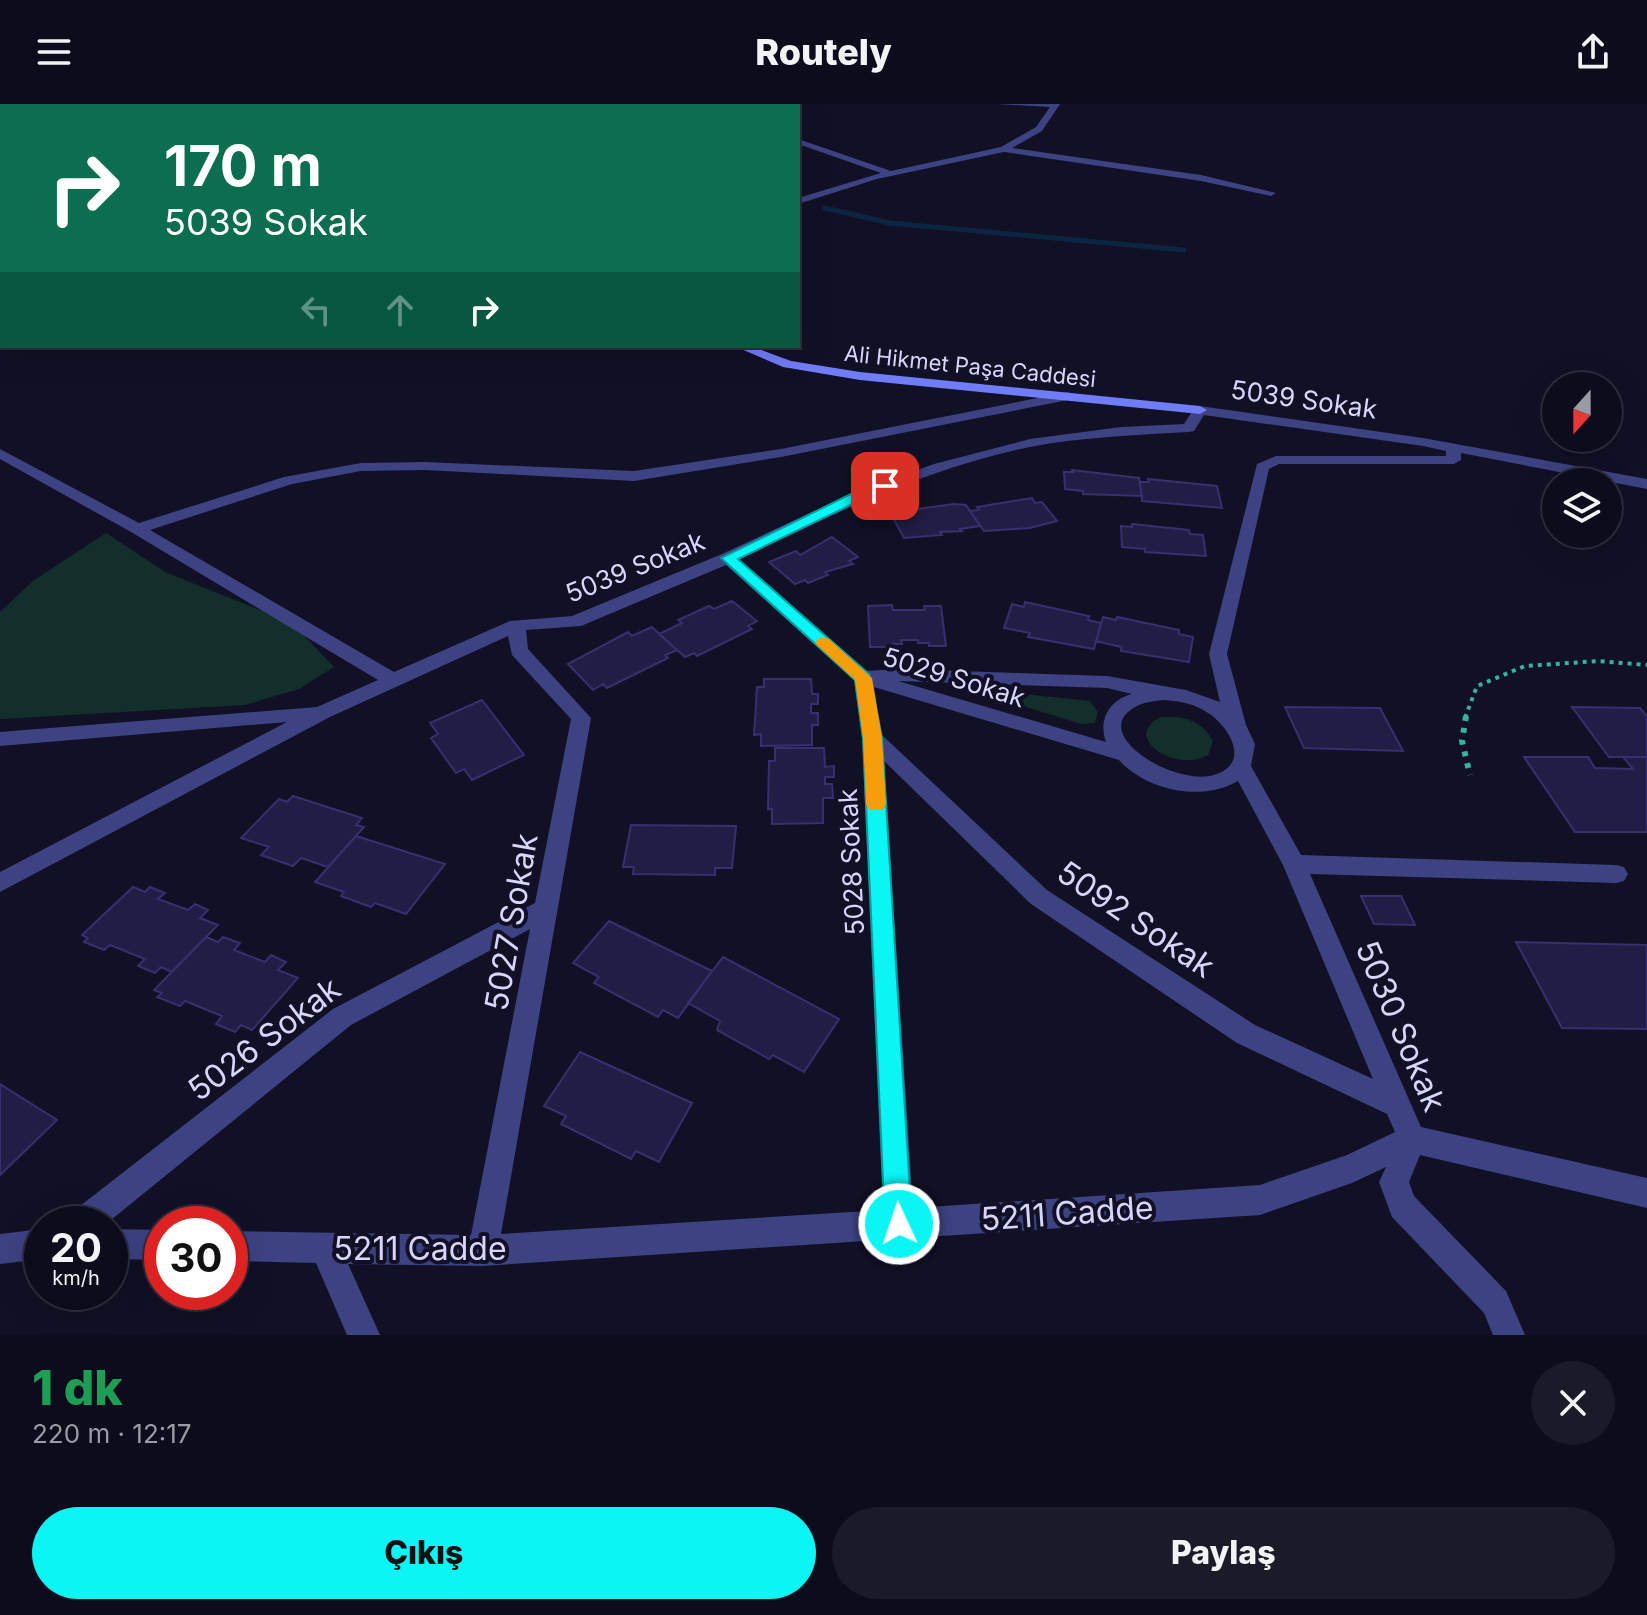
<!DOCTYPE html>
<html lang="tr">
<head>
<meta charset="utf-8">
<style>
  body { margin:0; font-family:Inter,sans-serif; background:#1b1a29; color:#f1f3f6; height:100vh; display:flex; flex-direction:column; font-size:30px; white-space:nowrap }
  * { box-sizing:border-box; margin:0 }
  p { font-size:26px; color:#9a9ba3 }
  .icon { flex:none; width:44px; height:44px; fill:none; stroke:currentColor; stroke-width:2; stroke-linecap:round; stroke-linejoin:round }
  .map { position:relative; height:1231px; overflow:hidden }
  .sheet { display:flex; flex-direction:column; background:#0d0c1c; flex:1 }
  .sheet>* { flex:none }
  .top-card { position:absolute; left:0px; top:0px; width:800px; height:244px; box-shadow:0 8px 32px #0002,0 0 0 2px #2d2c3b; background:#0b6e4f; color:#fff; overflow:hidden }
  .needle { width:52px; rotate:201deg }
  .buttons { position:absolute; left:1542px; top:268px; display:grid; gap:16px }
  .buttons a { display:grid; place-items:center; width:80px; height:80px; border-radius:50%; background:#0d0c1c; box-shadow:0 8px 32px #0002,0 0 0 2px #2d2c3b; font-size:40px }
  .speed { position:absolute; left:24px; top:1102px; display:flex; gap:16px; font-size:40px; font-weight:700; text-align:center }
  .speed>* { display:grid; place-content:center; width:104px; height:104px; border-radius:50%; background:#0d0c1c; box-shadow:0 8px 32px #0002,0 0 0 2px #2d2c3b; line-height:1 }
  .speed small { font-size:20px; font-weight:400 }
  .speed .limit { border:12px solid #d22; background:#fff; color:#111 }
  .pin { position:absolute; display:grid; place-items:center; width:68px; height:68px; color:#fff; margin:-34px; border-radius:16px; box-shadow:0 4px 12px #0006 }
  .me { position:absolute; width:88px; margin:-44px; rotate:357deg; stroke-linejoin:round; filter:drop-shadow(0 0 6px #0008) }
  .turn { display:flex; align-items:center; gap:28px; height:168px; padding:0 32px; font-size:36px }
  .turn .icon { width:104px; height:104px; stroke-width:2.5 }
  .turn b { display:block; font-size:56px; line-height:68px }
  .lanes { display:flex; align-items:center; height:76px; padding:0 32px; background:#0003; justify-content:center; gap:40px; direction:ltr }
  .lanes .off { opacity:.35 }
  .round { display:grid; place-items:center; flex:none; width:84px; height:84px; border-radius:42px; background:#1b1a29 }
  .overview { display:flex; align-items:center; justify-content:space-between; height:136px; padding:0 32px }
  h1 { font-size:48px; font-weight:800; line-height:60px; color:#1e9e55 }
  .action { display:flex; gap:16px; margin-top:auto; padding:16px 32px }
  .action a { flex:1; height:92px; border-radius:48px; background:#0af5f4; color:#111; font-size:32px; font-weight:800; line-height:92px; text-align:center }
  .action a+a { background:#1b1a29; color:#f1f3f6 }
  header { display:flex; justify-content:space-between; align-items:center; height:104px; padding:0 32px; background:#0d0c1c; font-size:36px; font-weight:800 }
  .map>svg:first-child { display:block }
  .green { fill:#132f2b }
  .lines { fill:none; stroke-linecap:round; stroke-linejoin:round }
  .stream-far1 { stroke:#0c2542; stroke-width:4 }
  .stream { stroke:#0c2542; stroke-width:5 }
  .building { fill:#211d45; stroke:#363070; stroke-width:2 }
  .path-far1 { stroke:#34b39e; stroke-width:4; stroke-dasharray:4 5; stroke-linecap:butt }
  .path { stroke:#34b39e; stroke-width:6; stroke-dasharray:5 7; stroke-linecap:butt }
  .street { fill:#3d4282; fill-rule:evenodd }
  .secondary { fill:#717cf9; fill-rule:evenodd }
  .route { fill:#0af5f4; stroke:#069f9f; stroke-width:2 }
  .slow { fill:#f59e0b }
  .labels { text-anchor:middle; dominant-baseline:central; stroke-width:8; stroke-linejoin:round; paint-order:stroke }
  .far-street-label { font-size:22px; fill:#d6d6fd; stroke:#111025 }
  .street-label { font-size:26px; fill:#d6d6fd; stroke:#111025 }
  .near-street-label { font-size:32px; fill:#d6d6fd; stroke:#111025 }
</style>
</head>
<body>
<header><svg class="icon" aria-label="menu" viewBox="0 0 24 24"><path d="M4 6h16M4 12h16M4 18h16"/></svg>Routely<svg class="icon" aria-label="share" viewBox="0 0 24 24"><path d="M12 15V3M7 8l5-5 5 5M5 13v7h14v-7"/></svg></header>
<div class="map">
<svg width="1647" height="1231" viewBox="0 0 1647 1231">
  <rect width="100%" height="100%" fill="#111025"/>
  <path class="green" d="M106,429L165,468L292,519L334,563L299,585L245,601L0,615V508L33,477Z
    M966,584L1090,597L1098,608L1095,619L1081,620Z
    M1161,613C1183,611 1203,617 1213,637L1208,651C1175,670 1120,632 1161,613Z"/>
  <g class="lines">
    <path class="stream-far1" d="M395,0L400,2"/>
    <path class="stream" d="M825,104L890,119L1184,146"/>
  </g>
  <path class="building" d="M1072,366L1139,374L1142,392L1083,390V387L1065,385L1064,368H1073Z
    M1148,375L1217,382L1222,404L1142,397L1140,378H1149Z
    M1032,394L1035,399L1042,398L1057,417L1030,424L984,427L970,407L979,406L977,403Z
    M954,400L966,401L980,422L960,425L962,427L940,428L942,431L904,434L892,412L904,410L902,407Z
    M1132,420L1189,426L1190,430L1203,431L1206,452L1145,448V445L1122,443L1121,422L1132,423Z
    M832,433L858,453L849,457L853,460L825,468L828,471L808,479L805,476L795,480L769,458L796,447L800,451Z
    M732,497L757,517L748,522L752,525L697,552L694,549L685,553L659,530L682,519L678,516L709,502L714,505Z
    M1025,498L1089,512L1088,516L1101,519L1094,545L1028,533L1030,529L1004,524L1012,500L1024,503Z
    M892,501L893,506H925L924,502H941L946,542H929V539H918V536H901L902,540H891V543H870L868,502Z
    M1103,513L1116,516L1117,513L1179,526V530L1193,533L1189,558L1121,547V543L1096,537Z
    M652,523L677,546L665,551L668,554L607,584L603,580L593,586L568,560L628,528L632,532Z
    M764,575H811L812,590H818V600H811V609H818V621H812V641L761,642V630L754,631L757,583H764Z
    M482,596L524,651L472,676L464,665L456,669L431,634L438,630L430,619Z
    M1285,603L1380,604L1403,647L1304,644Z
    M1572,603L1640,604L1647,612V653H1609Z
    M775,644H824L825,663L834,662V673H825V680H832L833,694H823V719L772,720V705H768L769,657H775Z
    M1524,653H1588L1595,664L1633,665L1623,653H1647V728H1575Z
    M293,692L362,714L356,721L364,723L328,763L301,754L293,762L261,751L269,743L241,734L279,695L287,698Z
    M631,721L736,722L732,764H715V771L633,770L634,763H623Z
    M356,732L445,760L406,810L375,799L371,803L341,792L344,788L315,778Z
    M133,783L145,788L150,783L165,789L158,795L188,806L195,800L208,806L200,814L218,821L172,868L161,863L155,869L138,862L145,855L110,841L104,846L84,838L88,834L82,831Z
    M1361,792H1401L1415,821L1374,820Z
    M609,817L712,867L678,914L663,906L658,913L594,879L599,873L573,859Z
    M206,833L218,838L223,833L240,839L234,846L265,858L271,851L286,858L278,866L298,874L252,926L241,921L235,928L216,920L222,912L185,897L180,902L157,893L162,889L154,886Z
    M1516,838L1647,841V925L1562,924Z
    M723,853L839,915L804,968L773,951L769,955L717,926L720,917L688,899Z
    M580,948L692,999L659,1058L636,1047L631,1055L561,1020L566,1012L544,1002Z
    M0,980L57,1016L0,1071Z"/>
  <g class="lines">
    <path class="path-far1" d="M1465,614L1477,582L1525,562L1599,557L1647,561"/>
    <path class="path" d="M1466,612L1462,637L1470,671"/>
    <path class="street" d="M688,0H699L702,2H691Z
      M996,0H1060L1042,27L1012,44L1201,71L1276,89L1271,92L1201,77L1004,48L877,75L798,100V94L881,69L798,40V35L891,67L1001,43L1036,23L1050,3Z
      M1068,288L1075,292L1073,295L781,353L634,377L425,366L361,367L292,380L150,426L394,568L510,517L572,512L722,450L853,389L934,360L1030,335L1121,323L1184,320L1195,303L1200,302L1423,334L1647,375V385L1461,349V356L1454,360H1279L1269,365L1227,550L1246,621L1255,640L1251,662L1301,751L1616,761L1624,763L1628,770L1624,777L1616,779L1310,770L1421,1023L1647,1074V1104L1420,1051L1409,1078L1414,1092L1506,1187L1525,1231H1493L1484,1209L1392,1113L1379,1078L1386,1063L1352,1079L1260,1111L483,1162L348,1160L380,1231H347L316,1159L230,1157V1127L471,1131L530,825L351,921L106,1120H67L71,1109L333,905L535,799L571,615L512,551L508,532L330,613L0,788V768L287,618L0,642V628L317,603L378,576L131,428L0,355V345L139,419L284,373L361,359L425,358L634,367L781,345ZM1204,311L1423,342L1446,347V352H1276L1257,360L1209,550L1220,598L1186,586L1107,572L898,565L867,567L739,455C833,410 927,364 1030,343C1082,333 1136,331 1189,328L1194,327ZM726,461L854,576L862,634L883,1106L501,1130L591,614L528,545L526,526L581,522ZM898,577L1107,584L1132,590C1109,596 1098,616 1106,638ZM874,583L1119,656C1147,687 1202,698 1238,677L1283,761L1373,975L1255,921L1047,786L882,631ZM1163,596C1178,597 1192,599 1205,607C1228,620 1253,659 1214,671C1173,683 1083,627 1139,601C1146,598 1155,597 1163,596ZM884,657L1031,800L1237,939L1387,1010L1395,1028L1347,1051L1260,1081L913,1104Z
      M42,1125V1155L0,1160V1130Z
      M110,1125L162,1126V1156L110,1155Z"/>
    <path class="secondary" d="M353,0H363L365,2H355Z
      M734,242H751L791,257L860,268L1200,302L1207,306L1200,310L860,276L783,263Z"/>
  </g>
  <path class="route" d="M885,378L890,379V385L863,395L738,455L869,570L882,634L912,1120L908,1130L899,1134L889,1130L885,1120L863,634L855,576L721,454L853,389Z"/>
  <path class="slow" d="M823,533L829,535L872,574L882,634L886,700L883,706H869L866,700L863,634L855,576L818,542L815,539L818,535Z"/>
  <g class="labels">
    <g class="far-street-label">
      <text transform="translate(970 262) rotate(6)">Ali Hikmet Paşa Caddesi</text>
    </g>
    <g class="street-label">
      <text transform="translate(1304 295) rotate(8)">5039 Sokak</text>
      <text transform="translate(635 463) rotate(-22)">5039 Sokak</text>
      <text transform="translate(954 573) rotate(17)">5029 Sokak</text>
      <text transform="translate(851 758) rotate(-93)">5028 Sokak</text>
    </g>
    <g class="near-street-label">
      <text transform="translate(1136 815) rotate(34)">5092 Sokak</text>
      <text transform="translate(511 818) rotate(-80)">5027 Sokak</text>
      <text transform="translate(1401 922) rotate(67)">5030 Sokak</text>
      <text transform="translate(264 935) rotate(-37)">5026 Sokak</text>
      <text transform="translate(1067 1109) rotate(-4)">5211 Cadde</text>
      <text x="420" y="1144">5211 Cadde</text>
    </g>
  </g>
</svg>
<div class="buttons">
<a><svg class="needle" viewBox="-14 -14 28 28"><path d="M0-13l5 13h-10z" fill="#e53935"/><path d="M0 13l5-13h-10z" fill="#9a9ba3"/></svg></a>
<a><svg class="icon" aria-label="layers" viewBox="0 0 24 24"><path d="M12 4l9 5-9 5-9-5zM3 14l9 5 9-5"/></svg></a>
</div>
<div class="speed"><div>20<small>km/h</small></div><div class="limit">30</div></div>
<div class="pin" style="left:885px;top:382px;background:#d93025"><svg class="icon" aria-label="arrive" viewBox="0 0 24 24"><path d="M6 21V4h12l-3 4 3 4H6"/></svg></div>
<svg class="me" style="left:899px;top:1120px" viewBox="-20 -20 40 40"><circle r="17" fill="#0af5f4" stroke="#fff" stroke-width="3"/><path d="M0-11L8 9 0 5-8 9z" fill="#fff"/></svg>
<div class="top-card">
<div class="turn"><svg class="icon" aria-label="right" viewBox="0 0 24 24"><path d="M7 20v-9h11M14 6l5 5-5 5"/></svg><div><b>170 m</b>5039 Sokak</div></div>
<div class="lanes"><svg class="icon off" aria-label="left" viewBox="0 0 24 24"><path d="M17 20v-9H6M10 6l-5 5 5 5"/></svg><svg class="icon off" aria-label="ahead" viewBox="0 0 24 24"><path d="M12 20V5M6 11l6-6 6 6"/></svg><svg class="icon" aria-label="right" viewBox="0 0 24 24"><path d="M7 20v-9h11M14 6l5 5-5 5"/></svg></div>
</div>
</div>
<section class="sheet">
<div class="overview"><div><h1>1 dk</h1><p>220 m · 12:17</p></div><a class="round"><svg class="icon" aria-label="close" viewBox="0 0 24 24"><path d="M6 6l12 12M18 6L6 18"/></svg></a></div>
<div class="action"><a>Çıkış</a><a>Paylaş</a></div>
</section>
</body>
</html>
